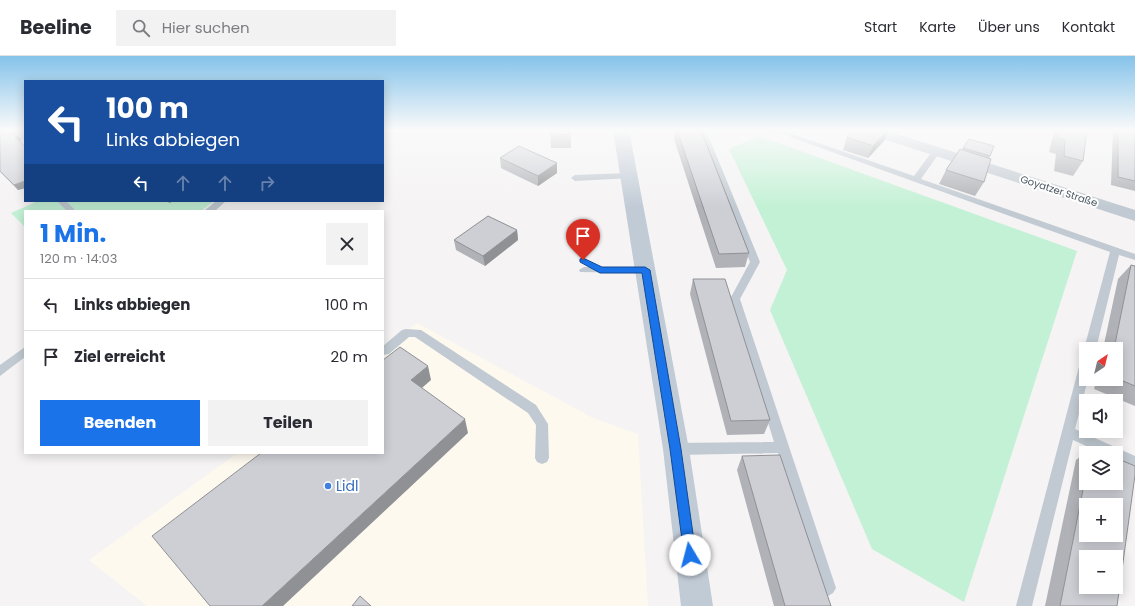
<!DOCTYPE html>
<html lang="de">
<head>
<meta charset="utf-8">
<style>
  body { margin:0; font-family:Poppins,sans-serif; background:#f2f2f3; color:#2b2b33; height:100vh; display:flex; flex-direction:column; font-size:15px; white-space:nowrap }
  * { box-sizing:border-box; margin:0 }
  p { font-size:13px; color:#7c7c81 }
  .icon { flex:none; width:22px; height:22px; fill:none; stroke:currentColor; stroke-width:2; stroke-linecap:round; stroke-linejoin:round }
  .map { position:relative; flex:1; overflow:hidden }
  .panel { position:absolute; left:24px; top:154px; width:360px; height:244px; display:flex; flex-direction:column; background:#fff; border-radius:0px; box-shadow:0 2px 10px #0003 }
  .panel>* { flex:none }
  .guide { position:absolute; left:24px; top:24px; width:360px; height:122px; border-radius:0px; box-shadow:0 2px 10px #0003; background:#1a4fa0; color:#fff; overflow:hidden }
  .needle { width:26px; rotate:35deg }
  .buttons { position:absolute; left:1079px; top:286px; display:grid; gap:8px }
  .buttons a { display:grid; place-items:center; width:44px; height:44px; border-radius:0px; background:#fff; box-shadow:0 2px 10px #0003; font-size:20px }
  .pin { position:absolute; display:grid; place-items:center; width:34px; height:34px; color:#fff; margin:-41px -17px; border-radius:50% 50% 50% 0; rotate:-45deg; box-shadow:0 0 4px #0007 }
  .pin .icon { rotate:45deg }
  .me { position:absolute; width:44px; margin:-22px; rotate:352deg; stroke-linejoin:round; filter:drop-shadow(0 0 3px #0008) }
  .turn { display:flex; align-items:center; gap:14px; height:84px; padding:0 16px; font-size:18px }
  .turn .icon { width:52px; height:52px; stroke-width:2.5 }
  .turn b { display:block; font-size:28px; line-height:34px }
  .lanes { display:flex; align-items:center; height:38px; padding:0 16px; background:#0003; justify-content:center; gap:20px; direction:ltr }
  .lanes .off { opacity:.35 }
  .round { display:grid; place-items:center; flex:none; width:42px; height:42px; border-radius:0px; background:#f2f2f3 }
  .summary { display:flex; align-items:center; justify-content:space-between; height:68px; padding:0 16px }
  h1 { font-size:24px; font-weight:700; line-height:30px; color:#1a73e8 }
  .primary-button { display:flex; gap:8px; margin-top:auto; padding:8px 16px }
  .primary-button a { flex:1; height:46px; border-radius:0px; background:#1a73e8; color:#fff; font-size:16px; font-weight:700; line-height:46px; text-align:center }
  .primary-button a+a { background:#f2f2f3; color:#2b2b33 }
  ul { padding:0; list-style:none }
  li { display:flex; align-items:center; gap:12px; height:52px; padding:0 16px; border-top:1px solid #e1e1e2 }
  li div { flex:1 }
  li b { display:block; font-size:15px }
  li em { font-style:normal }
  header { display:flex; align-items:center; gap:24px; box-sizing:border-box; height:56px; padding:0 20px; background:#fff; border-bottom:1px solid #e1e1e2 }
  header strong { font-size:19px }
  nav { display:flex; gap:22px; margin-inline-start:auto; font-size:14px }
  .search { width:280px; height:36px; background:#f2f2f3; display:flex; align-items:center; gap:10px; box-sizing:border-box; padding:0 14px; border-radius:0px; color:#7c7c81; font-size:15px }
  .map>svg:first-child { display:block }
  .commercial { fill:#fdf9ef }
  .green { fill:#c3f1d5 }
  .lines { fill:none; stroke-linecap:round; stroke-linejoin:round }
  .service { fill:#c1cad2; fill-rule:evenodd }
  .minor { fill:#c1cad2; fill-rule:evenodd }
  .secondary { fill:#c1cbd6; fill-rule:evenodd }
  .wall { fill:#b0b2b7 }
  .shaded-wall { fill:#909195 }
  .building { fill:#cdcfd5; stroke:#909195; fill-rule:evenodd }
  .route { fill:#1a73e8; stroke:#114b97 }
  .shop-dot { fill:#3f7fe0; stroke:#fff; stroke-width:1.5 }
  .labels { text-anchor:middle; dominant-baseline:central; stroke-width:4; stroke-linejoin:round; paint-order:stroke }
  .far-street-label { font-size:10px; fill:#4a5661; stroke:#fff }
  .near-shop-label { font-size:14px; fill:#366cbe; stroke:#fff; text-anchor:start }
</style>
</head>
<body>
<header>
<strong>Beeline</strong>
<div class="search"><svg class="icon" aria-label="search" viewBox="0 0 24 24"><circle cx="10" cy="10" r="6"/><path d="M15 15l6 6"/></svg>Hier suchen</div>
<nav><a>Start</a><a>Karte</a><a>Über uns</a><a>Kontakt</a></nav>
</header>
<div class="map">
<svg width="1135" height="550" viewBox="0 0 1135 550">
  <rect width="100%" height="100%" fill="#f5f3f3"/>
  <path class="commercial" d="M417,267L593,362L638,378L648,550H147L89,504L237,397H383V291Z"/>
  <path class="green" d="M759,80L1077,195L964,546L872,493L770,254L787,214L729,93Z
    M38,145H214L201,155H25V171L11,157Z"/>
  <g class="lines">
    <path class="service" d="M10,74H18L25,79V85Z
      M618,74H641C636,78 625,78 618,77Z
      M698,74H706L760,206L740,243L836,532L833,537L828,540L823,537L820,532L778,397L676,399L671,397L670,393L671,389L676,387L774,386L730,243L750,206Z
      M771,74H781L914,120L933,94H939L940,96L921,123L1135,198V204L1119,199L1096,293H1086V296L1084,293L1110,196Z
      M629,117L632,118V122L575,125L571,122L575,119Z
      M57,145H66L76,155H67Z
      M216,145H226L215,155H204Z
      M584,211H645L650,214L645,217L580,216L579,214Z
      M406,273L421,274L536,349L548,368L549,402L547,406L542,408L537,406L535,402L536,369L528,357L415,281H409L389,298L383,299V290L402,274Z
      M25,291V301L0,320V309Z
      M1086,303V323H1088L1075,373L1135,400V412L1116,404V397H1102L1073,384L1032,550H1016L1080,307L1082,304Z"/>
    <path class="minor" d="M862,74H885L1135,154V165L865,77Z"/>
    <path class="secondary" d="M613,74H629L689,393L713,550H681L663,393Z"/>
  </g>
  <path class="wall" d="M0,74L22,84L20,85L25,90V132L18,134L0,116Z
    M550,74L571,78V92H551Z
    M675,74H701L749,197L745,211L716,212L674,83Z
    M889,74L884,85L868,102L843,94L847,81Z
    M1054,74H1087L1083,105L1073,120L1054,115L1056,98L1049,96Z
    M1113,74H1135V135L1111,129Z
    M963,92L990,100L989,103L984,126L975,140L939,128L946,114Z
    M500,102L557,107V117L538,130L501,112Z
    M517,174L518,184L485,210L456,194L454,184Z
    M1131,209L1135,210V350L1094,333L1097,323H1116V293H1103L1118,223Z
    M693,223L770,364L764,378L727,379L690,238Z
    M1092,391L1106,397H1086V427L1117,550H1045L1076,404Z
    M742,400L831,550H774L737,414Z"/>
  <path class="shaded-wall" d="M888,74H889L884,85L868,102L873,90Z
    M18,80L22,84L19,86L15,81Z
    M557,107V117L538,130V120Z
    M25,125V132L18,134L14,129Z
    M168,145H175L169,147Z
    M517,174L518,184L485,210L483,200Z
    M428,310L431,324L415,338L411,324Z
    M465,363L468,377L283,550H262Z"/>
  <path class="building" d="M0,74H11L18,80L15,81L25,90V125L14,129L0,115Z
    M23,74H25V77L23,78Z
    M550,74H571V78L550,79Z
    M677,74H701L749,197L719,198Z
    M852,74H888L873,90L847,81Z
    M1060,74H1087L1083,105L1064,100L1065,84L1058,82Z
    M1118,74H1135V125L1118,121Z
    M969,83L994,90L990,100L963,92Z
    M519,90L557,107L538,120L500,102Z
    M960,93L991,103L984,126L946,114Z
    M488,160L517,174L483,200L454,184Z
    M1131,209L1135,210V330L1116,322V293H1114Z
    M693,223H725L770,364L731,365Z
    M400,291L428,310L411,324L465,363L262,550H210L152,480L261,397H383V304Z
    M1092,391L1106,397H1090Z
    M780,399L831,550H785L742,400Z
    M1116,402L1135,410V419L1117,550H1060L1086,419V427H1116ZM1086,449H1116V479H1086ZM1086,501H1116V531H1086Z
    M360,540L371,550H352Z"/>
  <linearGradient id="sky" x2="0" y2="1"><stop stop-color="#85c3ea"/><stop offset="0.49" stop-color="#fafafa"/><stop offset="1" stop-color="#fafafa" stop-opacity="0"/></linearGradient>
  <rect width="1135" height="151" fill="url(#sky)"/>
  <path class="route" d="M583,202L602,211H645L650,214L681,393L696,499L695,503L690,505L686,503L684,499L670,393L642,217H600L580,206V203Z"/>
  <circle class="shop-dot" cx="328" cy="430" r="4"/>
  <g class="labels">
    <g class="far-street-label">
      <text transform="translate(1059 135) rotate(18)">Goyatzer Straße</text>
    </g>
    <g class="near-shop-label">
      <text x="336" y="430">Lidl</text>
    </g>
  </g>
</svg>
<div class="buttons">
<a><svg class="needle" viewBox="-14 -14 28 28"><path d="M0-13l5 13h-10z" fill="#e53935"/><path d="M0 13l5-13h-10z" fill="#7c7c81"/></svg></a>
<a><svg class="icon" aria-label="sound" viewBox="0 0 24 24"><path d="M4 9h4l5-4v14l-5-4H4zM17 9q2 3 0 6"/></svg></a>
<a><svg class="icon" aria-label="layers" viewBox="0 0 24 24"><path d="M12 4l9 5-9 5-9-5zM3 14l9 5 9-5"/></svg></a>
<a>+</a>
<a>−</a>
</div>
<div class="pin" style="left:583px;top:204px;background:#d93025"><svg class="icon" aria-label="arrive" viewBox="0 0 24 24"><path d="M6 21V4h12l-3 4 3 4H6"/></svg></div>
<svg class="me" style="left:690px;top:499px" viewBox="-20 -20 40 40"><circle r="19" fill="#fff"/><path d="M0-13L10 11 0 6-10 11z" fill="#1a73e8"/></svg>
<div class="guide">
<div class="turn"><svg class="icon" aria-label="left" viewBox="0 0 24 24"><path d="M17 20v-9H6M10 6l-5 5 5 5"/></svg><div><b>100 m</b>Links abbiegen</div></div>
<div class="lanes"><svg class="icon" aria-label="left" viewBox="0 0 24 24"><path d="M17 20v-9H6M10 6l-5 5 5 5"/></svg><svg class="icon off" aria-label="ahead" viewBox="0 0 24 24"><path d="M12 20V5M6 11l6-6 6 6"/></svg><svg class="icon off" aria-label="ahead" viewBox="0 0 24 24"><path d="M12 20V5M6 11l6-6 6 6"/></svg><svg class="icon off" aria-label="right" viewBox="0 0 24 24"><path d="M7 20v-9h11M14 6l5 5-5 5"/></svg></div>
</div>
<section class="panel">
<div class="summary"><div><h1>1 Min.</h1><p>120 m · 14:03</p></div><a class="round"><svg class="icon" aria-label="close" viewBox="0 0 24 24"><path d="M6 6l12 12M18 6L6 18"/></svg></a></div>
<ul>
<li><svg class="icon" aria-label="left" viewBox="0 0 24 24"><path d="M17 20v-9H6M10 6l-5 5 5 5"/></svg><div><b>Links abbiegen</b></div><em>100 m</em></li>
<li><svg class="icon" aria-label="arrive" viewBox="0 0 24 24"><path d="M6 21V4h12l-3 4 3 4H6"/></svg><div><b>Ziel erreicht</b></div><em>20 m</em></li>
</ul>
<div class="primary-button"><a>Beenden</a><a>Teilen</a></div>
</section>
</div>
</body>
</html>
